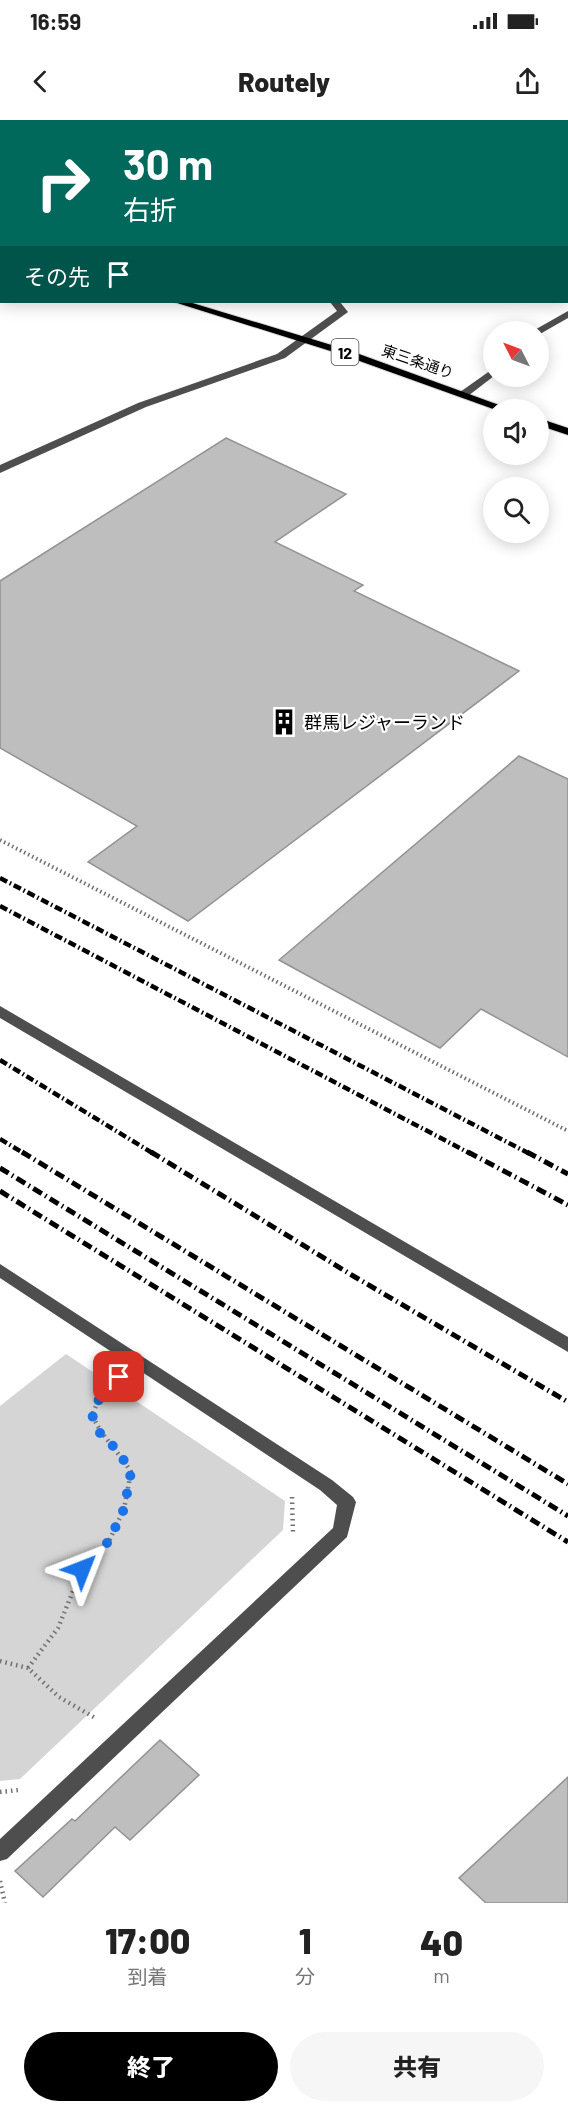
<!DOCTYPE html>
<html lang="ja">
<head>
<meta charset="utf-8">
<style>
  body { margin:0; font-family:Barlow,"Noto Sans JP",sans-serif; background:#f6f6f6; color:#222; height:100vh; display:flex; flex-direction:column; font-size:22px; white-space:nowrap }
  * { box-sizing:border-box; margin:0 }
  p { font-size:20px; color:#767676 }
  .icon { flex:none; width:33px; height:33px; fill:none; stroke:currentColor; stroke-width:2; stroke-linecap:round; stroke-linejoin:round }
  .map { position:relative; height:1783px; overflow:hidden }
  .drawer { display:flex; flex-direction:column; background:#fff; flex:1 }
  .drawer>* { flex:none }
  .guide { position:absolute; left:0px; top:0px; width:568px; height:183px; box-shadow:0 3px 15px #0003; background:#00695c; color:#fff; overflow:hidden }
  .needle { width:39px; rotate:312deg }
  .tools { position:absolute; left:483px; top:201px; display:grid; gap:12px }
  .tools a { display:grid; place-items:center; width:66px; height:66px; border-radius:50%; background:#fff; box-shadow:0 3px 15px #0003; font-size:30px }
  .pin { position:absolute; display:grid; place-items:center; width:51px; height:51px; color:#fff; margin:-26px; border-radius:12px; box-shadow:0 3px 9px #0006 }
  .me { position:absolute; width:66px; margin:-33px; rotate:45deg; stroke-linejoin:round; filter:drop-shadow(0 0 4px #0008) }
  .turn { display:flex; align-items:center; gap:21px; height:126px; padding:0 24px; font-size:27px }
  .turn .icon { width:78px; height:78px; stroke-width:2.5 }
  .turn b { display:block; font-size:42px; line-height:51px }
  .then { display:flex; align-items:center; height:57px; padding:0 24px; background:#0003; gap:12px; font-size:22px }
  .eta { display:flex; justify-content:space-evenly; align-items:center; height:102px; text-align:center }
  .eta b { font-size:36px; font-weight:800; line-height:42px }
  .button { display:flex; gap:12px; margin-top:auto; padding:12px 24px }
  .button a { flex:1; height:69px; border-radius:36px; background:#000; color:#fff; font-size:24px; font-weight:800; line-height:69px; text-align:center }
  .button a+a { background:#f6f6f6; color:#222 }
  .status { display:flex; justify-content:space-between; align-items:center; height:42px; padding:0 30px; background:#fff; direction:ltr }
  .status svg { height:16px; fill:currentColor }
  header { display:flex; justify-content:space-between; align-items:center; height:78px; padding:0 24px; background:#fff; font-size:27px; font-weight:800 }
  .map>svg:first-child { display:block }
  .green { fill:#d5d5d5 }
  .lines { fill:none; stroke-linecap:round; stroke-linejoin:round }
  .stream { fill:#9c9c9c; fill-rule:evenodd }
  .building { fill:#bebebe; stroke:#929292; stroke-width:1.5 }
  .major-casing { stroke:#dbdbdb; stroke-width:2 }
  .path-far1 { stroke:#707070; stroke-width:4; stroke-dasharray:1.5 3; stroke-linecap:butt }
  .path { stroke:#707070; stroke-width:4.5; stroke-dasharray:1.5 4; stroke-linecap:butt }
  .minor { fill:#4e4e4e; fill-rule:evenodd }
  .major { fill:#000; fill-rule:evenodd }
  .rail-far1 { stroke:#000; stroke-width:4.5; stroke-dasharray:8 3 1.5 3; stroke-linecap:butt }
  .rail { stroke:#000; stroke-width:5; stroke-dasharray:10 4 1.5 4; stroke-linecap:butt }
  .route { stroke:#1a73e8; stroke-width:10; stroke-dasharray:0 18 }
  .labels { text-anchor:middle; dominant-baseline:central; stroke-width:4.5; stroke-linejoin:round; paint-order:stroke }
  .far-street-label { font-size:15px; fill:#000; stroke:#fff }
  .shield { fill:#fff; stroke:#4c4c4c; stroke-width:1.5 }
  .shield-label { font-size:16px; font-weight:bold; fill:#000 }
  .poi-label { font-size:18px; fill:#000; stroke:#fff; text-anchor:start }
</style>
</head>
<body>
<div class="status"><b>16:59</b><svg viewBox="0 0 49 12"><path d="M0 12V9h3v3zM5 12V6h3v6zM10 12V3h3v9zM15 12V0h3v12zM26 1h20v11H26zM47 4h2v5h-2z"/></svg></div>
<header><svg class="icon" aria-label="back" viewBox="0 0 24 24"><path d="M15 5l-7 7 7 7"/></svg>Routely<svg class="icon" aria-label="share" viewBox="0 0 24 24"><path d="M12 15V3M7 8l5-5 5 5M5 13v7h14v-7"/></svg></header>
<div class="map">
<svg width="568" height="1783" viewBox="0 0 568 1783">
  <rect width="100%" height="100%" fill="#fff"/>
  <path class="green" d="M66,1234L285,1381L283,1410L20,1659L0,1661V1286Z"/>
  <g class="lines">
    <path class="stream" d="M0,37H2V41H0Z"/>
  </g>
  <path class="building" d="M226,318L346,374L275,422L363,465L354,471L519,551L188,801L88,742L137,706L0,628V461Z
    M519,636L568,659V937L481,889L440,928L279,840Z
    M160,1620L199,1655L130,1720L115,1707L43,1777L15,1751L72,1699L75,1701Z
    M568,1657V1783H486L459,1758Z"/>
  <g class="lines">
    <g class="major-casing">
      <path id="major" d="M0,124H2V131H0Z
        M174,182H189L348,230L513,290H496L340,234Z
        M538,298L568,308V315L538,305Z"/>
    </g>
    <path class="path-far1" d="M0,720L568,1011"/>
    <path class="path" d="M292,1377L293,1414
      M0,1541L28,1548L59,1577L97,1599
      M28,1548L58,1508L82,1449L109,1421L124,1389L131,1352C118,1331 102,1317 92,1295L100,1277L117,1260
      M0,1672L19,1670
      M0,1761L5,1783"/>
    <path class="minor" d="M1,0H12L2,2V4Z
      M99,0H112L98,2Z
      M157,0H170L156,2Z
      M342,0H352L341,2Z
      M396,0H406L407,2H397Z
      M2,27V34H0V28Z
      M0,43H2V49H0Z
      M330,182H340L348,192L285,238L146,287L0,353V345L138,283L277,234L337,191Z
      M568,191V198L540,214L538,212H531Z
      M494,248V256L468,276H460V272Z
      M0,886L568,1217V1232L0,898Z
      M0,1144L332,1360L353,1377L356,1382L347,1417L7,1739L0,1741V1719L333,1408L337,1385L320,1370L0,1158Z"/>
    <use href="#major" class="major"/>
    <path class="rail-far1" d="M0,758L530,1034
      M0,786L471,1034
      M0,940L154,1034
      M0,1019L25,1034"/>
    <path class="rail" d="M22,1032L568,1364
      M151,1032L355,1157L568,1282
      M468,1032L568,1085
      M527,1032L568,1054
      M0,1048L568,1396
      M0,1071L568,1422"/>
  </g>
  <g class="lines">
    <path class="route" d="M82,1449L109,1421L124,1389L131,1352L118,1331L100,1313L92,1295L100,1277L119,1257"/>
  </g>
  <defs>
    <g id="building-bare" transform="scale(2.07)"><path d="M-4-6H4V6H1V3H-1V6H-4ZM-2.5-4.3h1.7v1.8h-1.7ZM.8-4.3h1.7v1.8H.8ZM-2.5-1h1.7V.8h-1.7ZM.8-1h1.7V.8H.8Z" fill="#000" stroke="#fff" stroke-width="2.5" paint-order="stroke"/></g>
  </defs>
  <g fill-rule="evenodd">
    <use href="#building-bare" x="284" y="602"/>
  </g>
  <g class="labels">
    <g class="far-street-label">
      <text transform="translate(418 241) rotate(19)">東三条通り</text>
    </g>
    <rect class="shield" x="331.5" y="219" width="27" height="26" rx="4.5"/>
    <g class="shield-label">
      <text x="345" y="232">12</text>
    </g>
    <g class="poi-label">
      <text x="304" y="602">群馬レジャーランド</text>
    </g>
  </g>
</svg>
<div class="tools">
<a><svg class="needle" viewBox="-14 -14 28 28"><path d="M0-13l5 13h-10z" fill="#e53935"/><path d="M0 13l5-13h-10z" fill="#767676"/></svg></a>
<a><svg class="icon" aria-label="sound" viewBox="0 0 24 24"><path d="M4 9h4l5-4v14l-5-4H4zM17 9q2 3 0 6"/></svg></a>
<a><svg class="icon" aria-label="search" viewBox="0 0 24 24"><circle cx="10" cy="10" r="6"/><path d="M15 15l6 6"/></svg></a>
</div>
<div class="pin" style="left:119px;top:1257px;background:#d93025"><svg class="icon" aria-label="arrive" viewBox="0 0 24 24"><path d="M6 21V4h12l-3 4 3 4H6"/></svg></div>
<svg class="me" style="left:82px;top:1449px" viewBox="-20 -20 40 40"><path d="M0-17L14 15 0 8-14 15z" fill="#1a73e8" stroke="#fff" stroke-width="4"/></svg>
<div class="guide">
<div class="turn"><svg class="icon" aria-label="right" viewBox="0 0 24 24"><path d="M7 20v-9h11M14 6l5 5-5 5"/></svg><div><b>30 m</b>右折</div></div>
<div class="then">その先<svg class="icon" aria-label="arrive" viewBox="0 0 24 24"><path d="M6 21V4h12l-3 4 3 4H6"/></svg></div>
</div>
</div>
<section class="drawer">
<div class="eta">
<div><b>17:00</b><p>到着</p></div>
<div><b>1</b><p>分</p></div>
<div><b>40</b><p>m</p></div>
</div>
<div class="button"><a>終了</a><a>共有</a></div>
</section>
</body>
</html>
